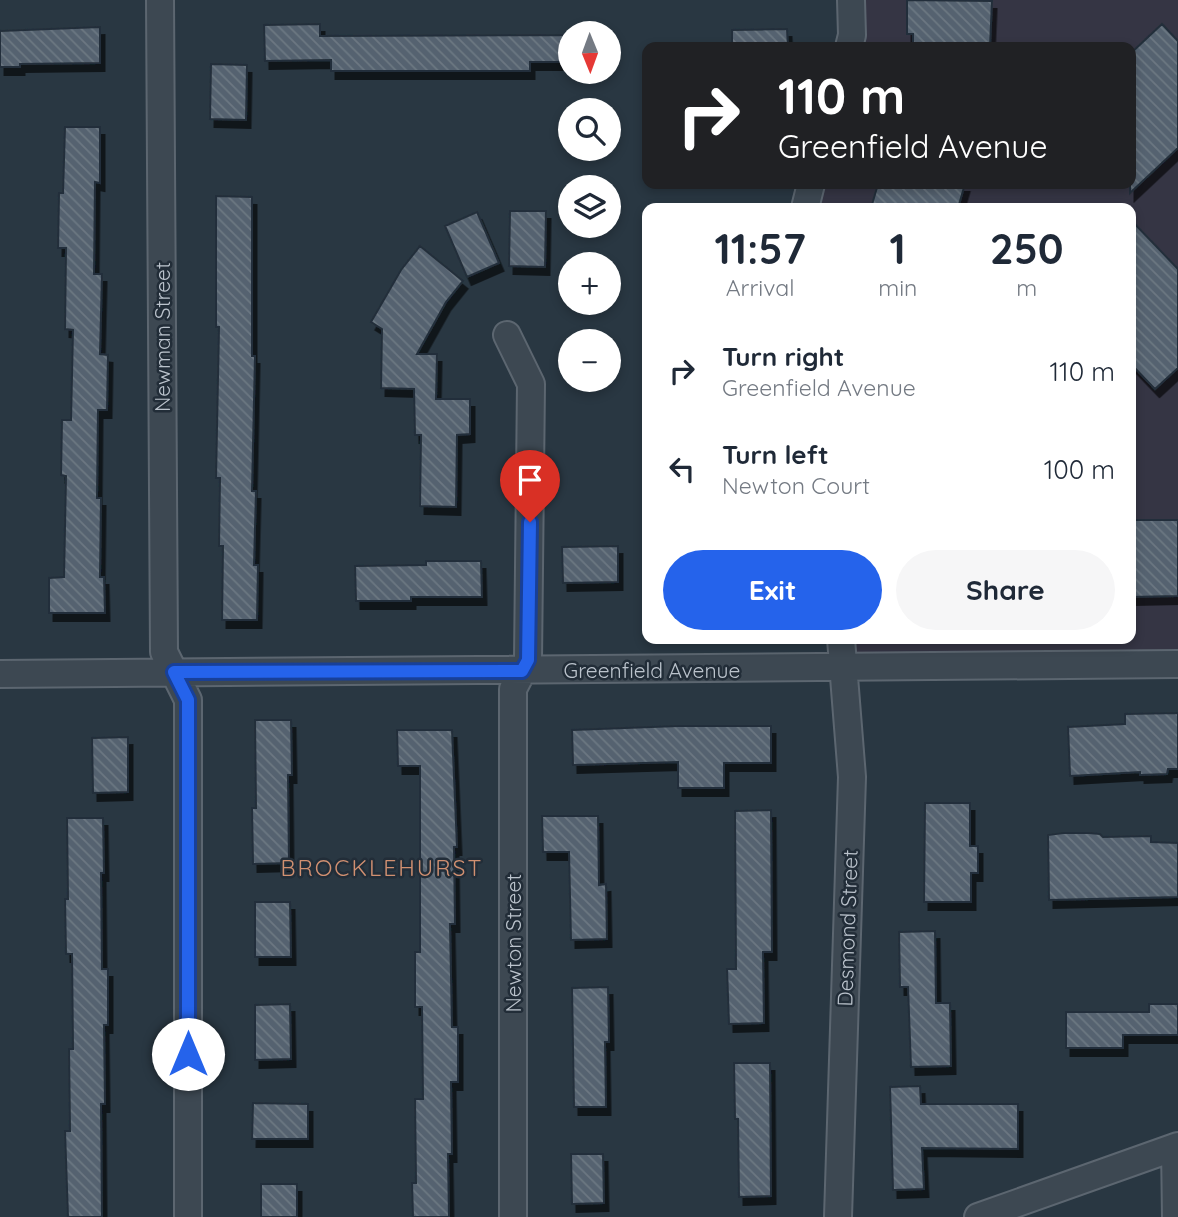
<!DOCTYPE html>
<html lang="en">
<head>
<meta charset="utf-8">
<style>
  body { margin:0; font-family:Quicksand,sans-serif; background:#f6f6f7; color:#1f2937; height:100vh; display:flex; flex-direction:column; font-size:26px; white-space:nowrap }
  * { box-sizing:border-box; margin:0 }
  p { font-size:23px; color:#747a83 }
  .icon { flex:none; width:38px; height:38px; fill:none; stroke:currentColor; stroke-width:2; stroke-linecap:round; stroke-linejoin:round }
  .map { position:relative; flex:1; overflow:hidden }
  .details { position:absolute; left:642px; top:203px; width:494px; height:441px; display:flex; flex-direction:column; background:#fff; border-radius:14px; box-shadow:0 4px 10px #0003 }
  .details>* { flex:none }
  .top-card { position:absolute; left:642px; top:42px; width:494px; height:147px; border-radius:14px; box-shadow:0 4px 10px #0003; background:#202124; color:#fff; overflow:hidden }
  .needle { width:46px; rotate:179deg }
  .buttons { position:absolute; left:558px; top:21px; display:grid; gap:14px }
  .buttons a { display:grid; place-items:center; width:63px; height:63px; border-radius:50%; background:#fff; box-shadow:0 4px 10px #0003; font-size:35px }
  .pin { position:absolute; display:grid; place-items:center; width:60px; height:60px; color:#fff; margin:-72px -30px; border-radius:50% 50% 50% 0; rotate:-45deg; box-shadow:0 0 7px #0007 }
  .pin .icon { rotate:45deg }
  .me { position:absolute; width:77px; margin:-38px; rotate:0deg; stroke-linejoin:round; filter:drop-shadow(0 0 5px #0008) }
  .turn { display:flex; align-items:center; gap:24px; height:147px; padding:0 21px; font-size:32px }
  .turn .icon { width:91px; height:91px; stroke-width:2.5 }
  .turn b { display:block; font-size:49px; line-height:60px }
  .eta { display:flex; justify-content:space-evenly; align-items:center; height:119px; text-align:center }
  .eta b { font-size:42px; font-weight:700; line-height:49px }
  .cta { display:flex; gap:14px; margin-top:auto; padding:14px 21px }
  .cta a { flex:1; height:80px; border-radius:42px; background:#2563eb; color:#fff; font-size:28px; font-weight:700; line-height:80px; text-align:center }
  .cta a+a { background:#f6f6f7; color:#1f2937 }
  ul { padding:0; list-style:none }
  li { display:flex; align-items:center; gap:21px; height:98px; padding:0 21px }
  li div { flex:1 }
  li b { display:block; font-size:26px }
  li em { font-style:normal }
  .map>svg:first-child { display:block }
  .medical { fill:#353544 }
  .building { fill:url(#building-back-hatch); stroke:#242f3a; stroke-width:2; filter:url(#shadow) }
  .lines { fill:none; stroke-linecap:round; stroke-linejoin:round }
  .minor-casing { stroke:#5c6670; stroke-width:30 }
  .minor { stroke:#3d4852; stroke-width:26 }
  .route-casing { stroke:#184099; stroke-width:18 }
  .route { stroke:#2563eb; stroke-width:12 }
  .labels { text-anchor:middle; dominant-baseline:central; stroke-width:5; stroke-linejoin:round; paint-order:stroke }
  .street-label { font-size:21px; fill:#bbc3cc; stroke:#222d38 }
  .neighbourhood-label { font-size:23px; letter-spacing:2px; fill:#d19071; stroke:#222d38 }
</style>
</head>
<body>
<div class="map">
<svg width="1178" height="1217" viewBox="0 0 1178 1217">
  <defs>
    <pattern id="building-back-hatch" width="6" height="6" patternUnits="userSpaceOnUse" patternTransform="scale(1.75)"><rect width="6" height="6" fill="#55626f"/><path d="M-1 5l2 2M0 0l6 6M5-1l2 2" fill="none" stroke="#6c7782"/></pattern>
    <filter id="shadow"><feDropShadow dx="4.5" dy="8" stdDeviation="0" flood-color="#0009"/></filter>
  </defs>
  <rect width="100%" height="100%" fill="#293742"/>
  <path class="medical" d="M851,0H1178V666L843,669L841,639H1130V208H805L811,184H1130V47H849Z"/>
  <path class="building" d="M907,0L992,1L990,47H913V34H907Z
    M320,24V36L570,35V62H530V71H331V60L265,61L264,25Z
    M1162,24L1178,41V148L1130,193V54Z
    M100,27V63L20,64V67H0V31Z
    M787,29L788,47H732V30Z
    M211,64L247,65L246,120L210,119Z
    M65,127H100V183L95,182L94,274H102L100,354L108,355L107,410H98L97,498H101L100,577H104L105,613H49V578L64,577L66,476L61,475L62,420H71L73,330L65,329L66,248H58L59,193H63Z
    M878,184H965L958,208H871Z
    M216,196L252,197V356H255L252,491H256L254,565H258L257,620H222L223,546H219L220,478H216L219,327H216Z
    M510,211H546L545,267L509,266Z
    M477,212L499,263L467,277L445,226Z
    M1130,219L1178,269V368L1155,389L1130,363Z
    M420,246L463,281L446,302L417,354H437L436,399H470V434L457,435L456,507L420,506L421,435H415L414,389L381,388L382,329L371,322L401,270Z
    M1130,520H1178V596L1130,597Z
    M618,546V582L563,583L562,547Z
    M426,561H481L482,597H411V601H356L355,566L426,565Z
    M1178,713V769H1168L1167,774L1140,775V772L1070,776L1068,727L1125,724V714Z
    M255,720H291L292,775H288L289,863L253,864L252,808H256Z
    M678,726H771V763H724V788H678V762L573,765L572,730Z
    M397,730H452L457,847H454L455,924H450L452,1027H458V1082H451L452,1154H448L449,1217H413L412,1183H416L415,1099H423L422,1007H415V952H420V766H398Z
    M128,737V792L93,793L92,738Z
    M925,803H970V846H978V873H971V902H924Z
    M771,810L772,952H763L764,1023L729,1024L727,969H736L735,811Z
    M542,816H598L599,885L606,884L607,939L571,940L569,852H543Z
    M67,818H103L104,873H101L102,969H108V1025H104L105,1104H101L102,1217H68L65,1131H70L69,1049H73L72,954H66L65,899H68Z
    M1063,833H1089L1100,834L1103,837L1151,836V842L1178,843V897L1049,900L1048,835Z
    M255,902H290L291,957H255Z
    M935,931L936,1003H950L951,1066L911,1067L908,987H900L899,932Z
    M608,987L609,1042H605L606,1107H574L572,988Z
    M290,1004L291,1059L255,1060V1005Z
    M1149,1004H1178V1035H1123V1048H1066V1012H1149Z
    M734,1063H770L771,1196L739,1197L738,1119H735Z
    M920,1086L921,1104H1018V1149L922,1148L924,1189L893,1190L890,1087Z
    M253,1103L308,1104V1139H252Z
    M571,1154H603L604,1203L572,1204Z
    M261,1184H297V1217H261Z"/>
  <g class="lines">
    <g class="minor-casing">
      <path id="minor" d="M160,0L164,652L188,700V1217
        M849,47L852,35L851,0
        M805,208L811,184
        M507,335L531,384L528,660L513,689V1217
        M0,674L1178,664
        M1175,1147L1176,1217
        M838,1217L852,777L841,639
        M978,1217L1178,1146"/>
    </g>
    <use href="#minor" class="minor"/>
  </g>
  <g class="lines">
    <g class="route-casing">
      <path id="route" d="M188,1054V700L174,672L522,671L528,660L530,522"/>
    </g>
    <use href="#route" class="route"/>
  </g>
  <g class="labels">
    <g class="street-label">
      <text transform="translate(162 337) rotate(-90)">Newman Street</text>
      <text x="652" y="670">Greenfield Avenue</text>
      <text transform="translate(847 928) rotate(-88)">Desmond Street</text>
      <text transform="translate(513 943) rotate(-90)">Newton Street</text>
    </g>
    <g class="neighbourhood-label">
      <text x="382" y="867">BROCKLEHURST</text>
    </g>
  </g>
</svg>
<div class="buttons">
<a><svg class="needle" viewBox="-14 -14 28 28"><path d="M0-13l5 13h-10z" fill="#e53935"/><path d="M0 13l5-13h-10z" fill="#747a83"/></svg></a>
<a><svg class="icon" aria-label="search" viewBox="0 0 24 24"><circle cx="10" cy="10" r="6"/><path d="M15 15l6 6"/></svg></a>
<a><svg class="icon" aria-label="layers" viewBox="0 0 24 24"><path d="M12 4l9 5-9 5-9-5zM3 14l9 5 9-5"/></svg></a>
<a>+</a>
<a>−</a>
</div>
<div class="pin" style="left:530px;top:522px;background:#d93025"><svg class="icon" aria-label="arrive" viewBox="0 0 24 24"><path d="M6 21V4h12l-3 4 3 4H6"/></svg></div>
<svg class="me" style="left:188px;top:1054px" viewBox="-20 -20 40 40"><circle r="19" fill="#fff"/><path d="M0-13L10 11 0 6-10 11z" fill="#2563eb"/></svg>
<div class="top-card">
<div class="turn"><svg class="icon" aria-label="right" viewBox="0 0 24 24"><path d="M7 20v-9h11M14 6l5 5-5 5"/></svg><div><b>110 m</b>Greenfield Avenue</div></div>
</div>
<section class="details">
<div class="eta">
<div><b>11:57</b><p>Arrival</p></div>
<div><b>1</b><p>min</p></div>
<div><b>250</b><p>m</p></div>
</div>
<ul>
<li><svg class="icon" aria-label="right" viewBox="0 0 24 24"><path d="M7 20v-9h11M14 6l5 5-5 5"/></svg><div><b>Turn right</b><p>Greenfield Avenue</p></div><em>110 m</em></li>
<li><svg class="icon" aria-label="left" viewBox="0 0 24 24"><path d="M17 20v-9H6M10 6l-5 5 5 5"/></svg><div><b>Turn left</b><p>Newton Court</p></div><em>100 m</em></li>
</ul>
<div class="cta"><a>Exit</a><a>Share</a></div>
</section>
</div>
</body>
</html>
